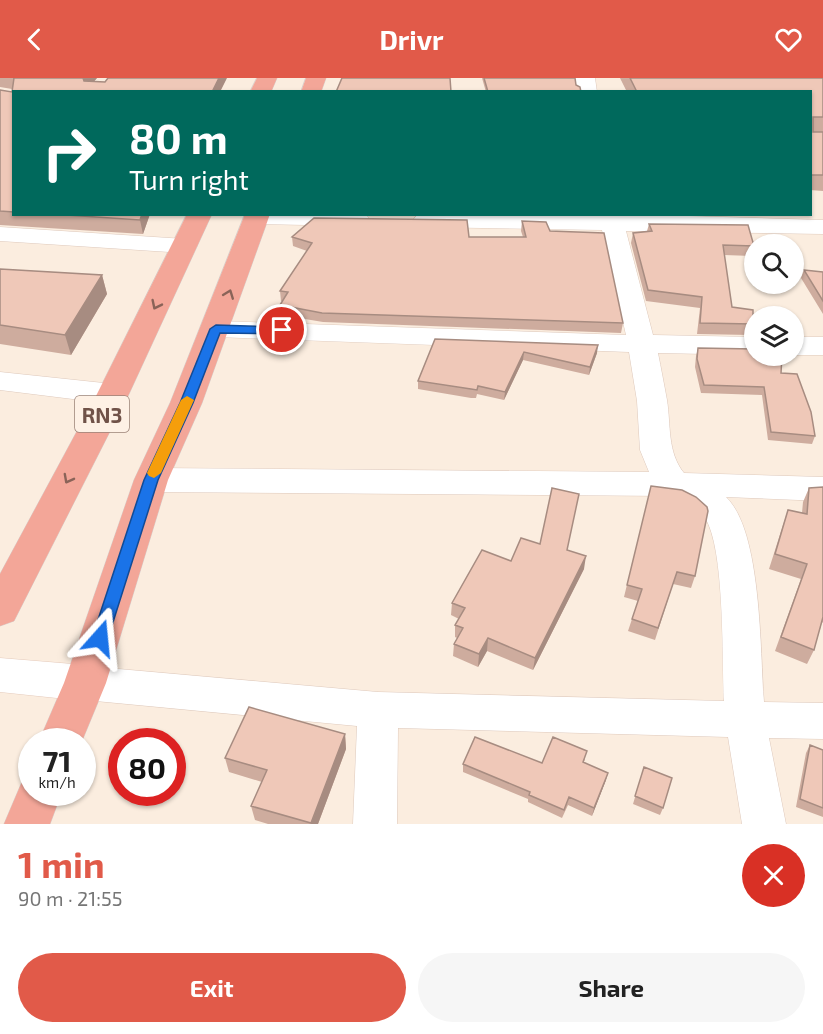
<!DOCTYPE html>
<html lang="en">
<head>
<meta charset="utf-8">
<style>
  body { margin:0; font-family:"Exo 2",sans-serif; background:#f6f6f6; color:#222; height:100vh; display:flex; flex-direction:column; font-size:22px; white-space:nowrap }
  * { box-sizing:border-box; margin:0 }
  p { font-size:20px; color:#767676 }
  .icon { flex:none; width:33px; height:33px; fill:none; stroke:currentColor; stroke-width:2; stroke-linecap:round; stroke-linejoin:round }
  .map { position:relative; height:746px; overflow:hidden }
  .side { display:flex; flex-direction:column; background:#fff; flex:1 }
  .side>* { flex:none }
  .hud { position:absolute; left:12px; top:12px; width:800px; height:126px; border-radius:0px; box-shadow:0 2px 4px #0004; background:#00695c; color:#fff; overflow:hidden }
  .buttons { position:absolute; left:744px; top:156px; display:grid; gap:12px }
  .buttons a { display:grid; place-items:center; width:60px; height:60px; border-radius:50%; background:#fff; box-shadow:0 2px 4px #0004; font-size:30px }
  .speed { position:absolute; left:18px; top:650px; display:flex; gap:12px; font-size:30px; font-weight:700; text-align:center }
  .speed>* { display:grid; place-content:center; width:78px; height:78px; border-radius:50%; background:#fff; box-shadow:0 2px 4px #0004; line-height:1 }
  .speed small { font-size:15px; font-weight:400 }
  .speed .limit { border:9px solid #d22; background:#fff; color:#111 }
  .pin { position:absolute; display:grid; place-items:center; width:51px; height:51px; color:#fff; margin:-26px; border:3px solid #fff; border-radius:50%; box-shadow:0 2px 6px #0007 }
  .me { position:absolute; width:66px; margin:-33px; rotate:18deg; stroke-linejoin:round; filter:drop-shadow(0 0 4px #0008) }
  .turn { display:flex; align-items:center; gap:21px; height:126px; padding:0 18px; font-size:27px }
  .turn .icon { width:78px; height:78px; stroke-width:2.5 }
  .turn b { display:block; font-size:42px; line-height:51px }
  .round { display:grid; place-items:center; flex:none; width:63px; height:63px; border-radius:32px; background:#f6f6f6 }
  .head { display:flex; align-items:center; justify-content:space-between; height:102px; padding:0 18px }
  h1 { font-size:36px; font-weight:700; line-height:45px; color:#e15a49 }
  .primary-button { display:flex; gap:12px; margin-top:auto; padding:12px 18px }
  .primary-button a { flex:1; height:69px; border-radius:36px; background:#e15a49; color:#fff; font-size:24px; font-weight:700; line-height:69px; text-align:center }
  .primary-button a+a { background:#f6f6f6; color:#222 }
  header { display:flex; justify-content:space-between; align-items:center; height:78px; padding:0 18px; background:#e15a49; color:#fff; font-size:27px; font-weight:700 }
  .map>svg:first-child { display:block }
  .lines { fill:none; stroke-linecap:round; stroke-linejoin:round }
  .street-casing { stroke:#dec9bc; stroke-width:1 }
  .secondary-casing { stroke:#e5cbbc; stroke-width:1 }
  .highway-casing { stroke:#d7cfcc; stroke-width:1 }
  .street { fill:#fff; fill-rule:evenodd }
  .secondary { fill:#fff; fill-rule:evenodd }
  .highway { fill:#f3a698; fill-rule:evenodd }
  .wall { fill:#ceac9e }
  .shaded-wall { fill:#a78c81 }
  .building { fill:#efc8b8; stroke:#a78c81; stroke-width:1.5 }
  .oneway { stroke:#8a6358 }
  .route { fill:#1a73e8; stroke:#114b97; stroke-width:1.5 }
  .slow { fill:#f59e0b }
  .labels { text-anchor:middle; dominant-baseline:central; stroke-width:6; stroke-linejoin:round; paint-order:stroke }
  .shield { fill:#fef1e5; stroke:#9b8277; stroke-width:1.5 }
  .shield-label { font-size:21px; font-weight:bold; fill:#705248 }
</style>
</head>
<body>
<header><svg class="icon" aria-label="back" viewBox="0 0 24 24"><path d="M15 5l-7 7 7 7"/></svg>Drivr<svg class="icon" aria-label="heart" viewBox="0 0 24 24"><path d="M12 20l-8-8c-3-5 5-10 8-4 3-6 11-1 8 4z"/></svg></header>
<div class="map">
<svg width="823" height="746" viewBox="0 0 823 746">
  <rect width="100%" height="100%" fill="#fbeddf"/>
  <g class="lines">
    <g class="street-casing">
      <path id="street" d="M575,0H595L597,14H577Z
        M247,136H366L369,141L365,146L357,148L257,146L249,144L245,139Z
        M418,136H622L823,142V156L626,153L653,257L754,259V277L658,275C661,290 664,306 667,322C671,347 667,374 684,395L823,399V423L726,419C762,453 760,574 764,624L823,625V661L769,660L786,746H742L728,659L398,650L397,746H353L357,648L85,622L71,617L65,605L71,593L85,588L378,614L724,623C722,582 725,470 705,440C697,428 683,423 671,418L151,414L140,410L135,402L140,394L151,390L649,394L640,372L637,323L629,274L216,259L206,257L202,251L206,245L216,243L626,257L602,152L425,149L417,147L413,142Z
        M0,149L185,161L194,163L197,168L194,173L185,175L0,163Z
        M794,259H823V277H794Z
        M0,294L113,306L123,309L128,316L123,323L113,326L0,312Z"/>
    </g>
    <g class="secondary-casing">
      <path id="secondary" d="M0,580L85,587L100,592L106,605L100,618L85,623L0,614Z"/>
    </g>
    <g class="highway-casing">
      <path id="highway" d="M257,0H277L271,14H250Z
        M306,0H326L321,14H301Z
        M187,136H212L129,316L14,543L0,548V496L97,316Z
        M245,136H270L202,325L168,402L106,605L82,663H39L64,605L134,402L170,325Z
        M32,696V714H62L50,746H4L24,699Z"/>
    </g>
    <use href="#street" class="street"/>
    <use href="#secondary" class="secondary"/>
    <use href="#highway" class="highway"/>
  </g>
  <path class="wall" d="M0,0H97L94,3L105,4L227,0L14,14V136H150L143,156L0,147V12L12,14V11L0,9Z
    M482,0H575L576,7L581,14H486Z
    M620,0H823V113L810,112V14H627Z
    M522,143L550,153L623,245L621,255L323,244L281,237L280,227L283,223H281L280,213L307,173L293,168L292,159H523L521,153Z
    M649,146L755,166L752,178L724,177L732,229L753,246L750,257L697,256L700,230L646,223L631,165L633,155L647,153Z
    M0,191L102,197L107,216L71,277L0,266Z
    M804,192L823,194V236L801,200Z
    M435,261L597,275L589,297L523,282L504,322L477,316L476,320H471L418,311V303Z
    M698,270L781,295L815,358L812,366L768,362L762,317L701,315L695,289L696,278Z
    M651,408L695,498L691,510L673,506L655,562L628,553L638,523L624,519Z
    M823,409V545L822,544L814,572L807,586L775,573L801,501L769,491L783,447L788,432L802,435L803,424L809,410Z
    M540,466L567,473L584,491L533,592L487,573L478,589L453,578L454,566L457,560L455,559V547L459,541L451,537L452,525L511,483Z
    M345,656L346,671L318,746H268L255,742L251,728L262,704L229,694L225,680Z
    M810,667L823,672V739L796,729L806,675Z
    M585,681L584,684L606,702L592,738L568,727L562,740L528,724V721L463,694V686L542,685Z
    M644,689L663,730L660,737L633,726Z"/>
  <path class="shaded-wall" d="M83,0H97L86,13Z
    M219,0H227L220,14H212Z
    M142,136H150L143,156L140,142Z
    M102,197L107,216L71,277L65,257Z
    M598,267L597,275L589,297L590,289Z
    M524,274L523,282L504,322L505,314Z
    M586,478L584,491L533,592L535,580Z
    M488,560L487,573L478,589L479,576Z
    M345,656L346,671L318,746H311Z
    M608,695L606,702L592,738L594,730Z"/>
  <path class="building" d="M13,0H83L84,3L105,4L108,0H219L212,14H14V134L0,133V12L12,14L14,0Z
    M342,0H450L451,14H336Z
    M484,0H575L576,7L580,9L581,14H488Z
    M630,0H823V39H813V54H823V97H810V14H637Z
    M52,136H142L140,142Z
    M314,140L467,142L469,159H526L522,143L546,144L550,153L604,155L623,245L322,235L280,227L288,214L280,213L312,165L292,159Z
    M649,146L748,147L754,168L723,167L732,229L753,232V246L700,245L702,219L648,212L633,155L652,153Z
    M0,191L102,197L65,257L0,247Z
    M804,192L823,194V223Z
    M435,261L598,267L590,289L524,274L505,314L478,308L477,312L471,311L418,303Z
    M698,270L754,271V278H782L781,295L797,296L811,334L815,358L771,354L764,309L704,307L697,281Z
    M651,408L682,412L696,419L707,429L708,433L695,498L677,494L658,550L632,541L642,511L627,507Z
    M823,409V539L814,572L781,559L807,486L775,476L788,432L807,436L809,410Z
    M552,410L579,416L567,472L586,478L535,580L488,560L479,576L454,566L463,550L455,547L465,530L452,525L482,472L511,483L521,460L540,466Z
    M249,629L345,656L311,745L251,728L267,692L225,680Z
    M475,659L542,685L553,659L587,673L583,684L608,695L594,730L569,719L564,732L529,717L530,714L463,686Z
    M810,667L823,672V730L800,721Z
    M644,689L672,700L663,730L635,718Z"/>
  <defs><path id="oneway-chevron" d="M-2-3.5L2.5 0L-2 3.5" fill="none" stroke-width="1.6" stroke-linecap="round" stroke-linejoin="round" transform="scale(1.5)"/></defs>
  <g class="oneway">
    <use href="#oneway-chevron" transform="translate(229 216) rotate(-69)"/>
    <use href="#oneway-chevron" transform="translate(156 227) rotate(116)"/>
    <use href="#oneway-chevron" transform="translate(68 401) rotate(118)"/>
  </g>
  <path class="route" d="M216,247L282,249L288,252L282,256L220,255L193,325L158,402L108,560L106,564L100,566L94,564L92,560L144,402L180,325L210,251Z"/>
  <path class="slow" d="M187,318L194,322L161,395L154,400L149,398L147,395L181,322Z"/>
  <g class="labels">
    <rect class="shield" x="75" y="318" width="54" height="36" rx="4.5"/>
    <g class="shield-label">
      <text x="102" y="336">RN3</text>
    </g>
  </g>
</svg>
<div class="buttons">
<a><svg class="icon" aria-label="search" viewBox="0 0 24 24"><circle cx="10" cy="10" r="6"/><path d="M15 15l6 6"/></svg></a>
<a><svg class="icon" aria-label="layers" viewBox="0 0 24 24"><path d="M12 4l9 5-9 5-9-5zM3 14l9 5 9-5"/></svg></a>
</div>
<div class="speed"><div>71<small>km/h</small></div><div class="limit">80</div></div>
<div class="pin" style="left:282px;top:252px;background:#d93025"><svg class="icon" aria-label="arrive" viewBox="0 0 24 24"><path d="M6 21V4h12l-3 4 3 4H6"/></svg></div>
<svg class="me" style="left:100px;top:560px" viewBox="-20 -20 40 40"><path d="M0-17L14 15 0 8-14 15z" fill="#1a73e8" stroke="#fff" stroke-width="4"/></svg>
<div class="hud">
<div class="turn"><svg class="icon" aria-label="right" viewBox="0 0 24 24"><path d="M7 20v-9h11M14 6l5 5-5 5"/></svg><div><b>80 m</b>Turn right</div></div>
</div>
</div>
<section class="side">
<div class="head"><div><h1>1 min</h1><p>90 m · 21:55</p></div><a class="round" style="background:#d93025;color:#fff"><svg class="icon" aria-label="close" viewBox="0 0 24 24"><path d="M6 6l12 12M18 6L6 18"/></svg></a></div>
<div class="primary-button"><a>Exit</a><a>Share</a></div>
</section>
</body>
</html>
